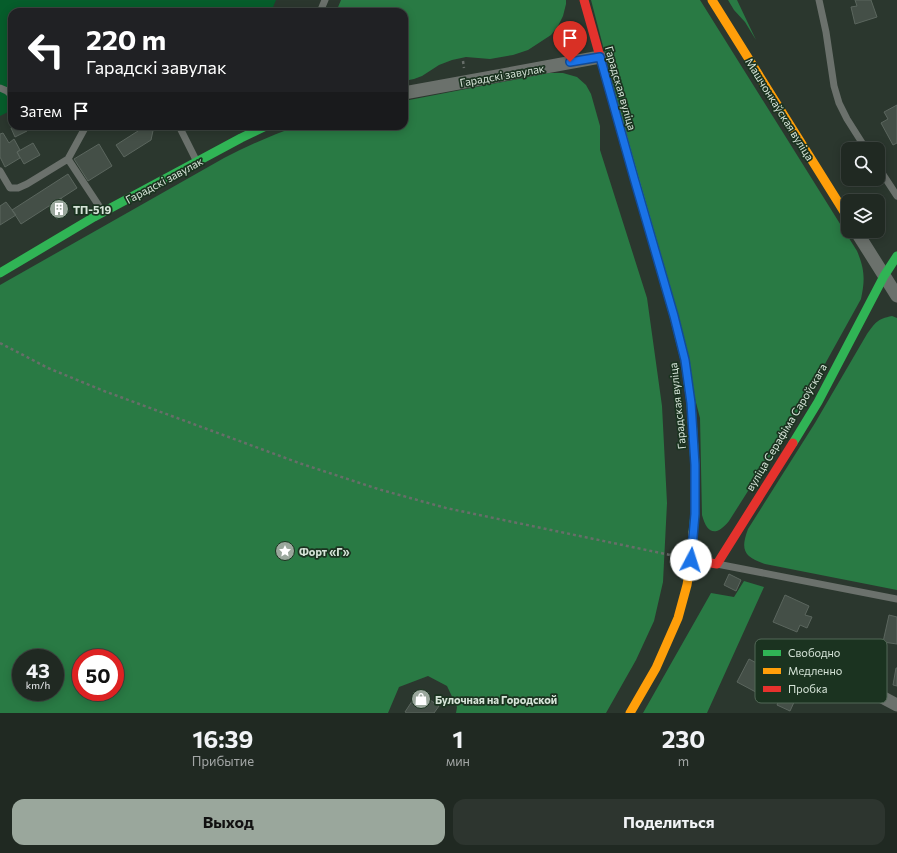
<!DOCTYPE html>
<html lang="ru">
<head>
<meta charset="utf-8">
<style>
  body { margin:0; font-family:Commissioner,sans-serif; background:#2d352f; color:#f1f3f6; height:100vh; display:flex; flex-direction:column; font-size:15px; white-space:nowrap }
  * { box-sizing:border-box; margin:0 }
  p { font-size:13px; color:#a2a6a5 }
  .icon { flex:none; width:22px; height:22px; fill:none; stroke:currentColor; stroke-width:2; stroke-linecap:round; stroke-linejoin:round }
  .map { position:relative; height:713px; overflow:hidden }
  .details { display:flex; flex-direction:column; background:#202922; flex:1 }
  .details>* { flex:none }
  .hud { position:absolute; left:8px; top:8px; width:400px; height:122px; border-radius:12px; box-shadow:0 2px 10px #0003,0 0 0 1px #3d4540; background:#202124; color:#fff; overflow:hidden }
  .fabs { position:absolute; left:841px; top:142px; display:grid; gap:8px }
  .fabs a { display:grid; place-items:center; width:44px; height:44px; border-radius:8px; background:#202922; box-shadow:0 2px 10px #0003,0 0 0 1px #3d4540; font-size:20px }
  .speed { position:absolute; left:12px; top:649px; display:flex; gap:8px; font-size:20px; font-weight:700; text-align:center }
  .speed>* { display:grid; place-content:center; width:52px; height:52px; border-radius:50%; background:#202922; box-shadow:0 2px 10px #0003,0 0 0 1px #3d4540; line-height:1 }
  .speed small { font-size:10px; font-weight:400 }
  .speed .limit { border:6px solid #d22; background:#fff; color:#111 }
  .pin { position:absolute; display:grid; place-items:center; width:34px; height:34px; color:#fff; margin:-41px -17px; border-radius:50% 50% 50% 0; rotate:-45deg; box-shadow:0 0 4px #0007 }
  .pin .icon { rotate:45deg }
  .me { position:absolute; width:44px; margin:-22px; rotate:5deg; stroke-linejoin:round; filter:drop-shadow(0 0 3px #0008) }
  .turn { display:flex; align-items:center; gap:14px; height:84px; padding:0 12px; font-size:18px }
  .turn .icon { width:52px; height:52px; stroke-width:2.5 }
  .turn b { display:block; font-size:28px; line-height:34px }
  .then { display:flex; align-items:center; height:38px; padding:0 12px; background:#0003; gap:8px; font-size:15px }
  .eta { display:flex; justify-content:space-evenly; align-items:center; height:68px; text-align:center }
  .eta b { font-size:24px; font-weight:700; line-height:28px }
  .cta { display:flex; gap:8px; margin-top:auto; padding:8px 12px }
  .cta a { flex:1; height:46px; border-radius:12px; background:#9aa79c; color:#111; font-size:16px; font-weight:700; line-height:46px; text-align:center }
  .cta a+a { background:#2d352f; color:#f1f3f6 }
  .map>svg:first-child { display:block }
  .green { fill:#065d2b }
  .forest { fill:#297a44; fill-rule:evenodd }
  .building { fill:#444f47; stroke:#5b665e }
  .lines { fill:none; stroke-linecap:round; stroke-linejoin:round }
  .path { stroke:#676e69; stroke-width:2.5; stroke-dasharray:3 3; stroke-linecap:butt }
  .lane { stroke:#6b716c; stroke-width:7 }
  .street { stroke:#6b716c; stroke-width:13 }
  .fast { stroke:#30b455; stroke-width:9 }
  .slow { stroke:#ff9f0a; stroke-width:9 }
  .jam { stroke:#e5322d; stroke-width:9 }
  .route-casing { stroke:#114b97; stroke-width:10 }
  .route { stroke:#1a73e8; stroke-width:7 }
  .labels { text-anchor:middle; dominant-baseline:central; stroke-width:3.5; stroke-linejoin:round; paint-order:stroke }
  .street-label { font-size:11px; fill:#d6e4d8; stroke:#1b3320 }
  .poi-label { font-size:11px; font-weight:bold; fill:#d6e4d8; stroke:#1b3320; text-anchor:start }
  .key { fill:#1b3320; stroke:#536857; stroke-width:1 }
  .key-label { font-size:11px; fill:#d6e4d8 }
</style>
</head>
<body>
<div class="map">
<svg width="897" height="713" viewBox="0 0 897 713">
  <rect width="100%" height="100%" fill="#2b372e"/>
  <path class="green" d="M0,0H276L271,12H12V110L0,116Z"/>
  <path class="forest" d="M341,0H566V4L563,16L558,26L551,35L528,50L513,55L490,59L466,57L452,60L439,65L422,76L414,79L404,81V12H336Z
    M591,0H700L857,251C865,270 865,280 861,299L800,409L729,521C716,537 707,534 702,515L700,418Z
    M728,0H737L756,40L745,22L734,10Z
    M549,73H563L577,77L586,85L591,94L600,126V150L647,298L662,406L667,503L663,582L654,621L636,660L606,713H456L457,707L447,686L428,676L399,687L388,713H0V285L224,158C248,146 273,134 299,126H404V101ZM21,658H55V692H21ZM81,658H115V692H81Z
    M892,316L897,318V590L765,564C744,557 740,550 748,529L815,423L867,334C875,323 877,319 892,316Z
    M744,581L764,587L707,713H643L711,593L734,597Z"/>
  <path class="building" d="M855,0H871L877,17L855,24L851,7L857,6Z
    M897,105V143L893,145L881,123L888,119L884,112Z
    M14,126H24L27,131L15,137L11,128Z
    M135,126H154L151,140L124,157L116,145L138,131Z
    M3,133L9,143L14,139L20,150L17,152L20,158L5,167L0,157V134Z
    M33,143L40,155L24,164L17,152Z
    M99,144L112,166L88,181L74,159Z
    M68,174L77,188L21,224L12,210Z
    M61,198L69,211L57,219L49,206Z
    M6,202L16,215L0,225V206Z
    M729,574L741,580L736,591L724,585Z
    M785,595L809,606L805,615L812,617L807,628L800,625L797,632L773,622Z
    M889,615L897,617V644L883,642Z
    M749,659L779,675L778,678L783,681L775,696L770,693L767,698L737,682Z
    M896,668H897V686L893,685Z
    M788,680L801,687L790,711L777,705Z
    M418,692L439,706L434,713H407L405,712Z"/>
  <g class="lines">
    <path class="path" d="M463,61L464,68
      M0,343L48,368L104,391L299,463L378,489L446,508L675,556"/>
    <path class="lane" d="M819,0L826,32L834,86L839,103L847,119L866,149
      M320,12L325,0
      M0,88L7,91L12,96
      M179,126L197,162
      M68,159L86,126
      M878,167L897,196
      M0,171L10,188H18L27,184L68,159L103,212
      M717,564L897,599"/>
    <path class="street" d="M404,93L600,57
      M856,231L897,296
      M831,670L897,705"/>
    <path class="fast" d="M623,138L674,316L685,360L691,403L695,465V514L693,532
      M0,273L94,217L241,138L266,126
      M793,443L818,402L884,276L897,256"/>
    <path class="slow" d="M712,0L848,218
      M630,713L656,668L678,618L687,585L691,560L693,532"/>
    <path class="jam" d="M584,0L623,138
      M691,560L717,564L793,443"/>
  </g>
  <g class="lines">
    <g class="route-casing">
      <path id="route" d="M570,62L600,57L634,178L674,316L685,360L691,403L695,465V514L691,560"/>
    </g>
    <use href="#route" class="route"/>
  </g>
  <defs>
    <g id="building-disc" transform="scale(1)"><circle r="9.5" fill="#9aa79c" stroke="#1b3320"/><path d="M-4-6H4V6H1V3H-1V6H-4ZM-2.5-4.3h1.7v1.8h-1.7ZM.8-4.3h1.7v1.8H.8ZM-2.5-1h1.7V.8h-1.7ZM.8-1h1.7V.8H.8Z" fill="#fff"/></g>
    <g id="sight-disc" transform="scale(1)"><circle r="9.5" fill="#9aa79c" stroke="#1b3320"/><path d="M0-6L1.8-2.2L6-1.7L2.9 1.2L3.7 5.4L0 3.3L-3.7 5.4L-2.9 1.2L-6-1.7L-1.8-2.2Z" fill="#fff"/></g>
    <g id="shop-disc" transform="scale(1)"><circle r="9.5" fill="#9aa79c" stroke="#1b3320"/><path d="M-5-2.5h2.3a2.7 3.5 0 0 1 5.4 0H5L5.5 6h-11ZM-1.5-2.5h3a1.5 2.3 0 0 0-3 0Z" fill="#fff"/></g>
  </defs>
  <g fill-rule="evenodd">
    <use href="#building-disc" x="59" y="209"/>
    <use href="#sight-disc" x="285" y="551"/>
    <use href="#shop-disc" x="421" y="699"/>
  </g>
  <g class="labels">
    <g class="street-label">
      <text transform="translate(502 75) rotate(-10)">Гарадскі завулак</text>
      <text transform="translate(621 88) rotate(74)">Гарадская вуліца</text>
      <text transform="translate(780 109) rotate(58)">Машчонкаўская вуліца</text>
      <text transform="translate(164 180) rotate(-28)">Гарадскі завулак</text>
      <text transform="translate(677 406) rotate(-96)">Гарадская вуліца</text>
      <text transform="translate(786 427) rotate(-59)">вуліца Серафіма Сароўскага</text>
    </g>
    <g class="poi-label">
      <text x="73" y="209">ТП-519</text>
      <text x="299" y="551">Форт «Г»</text>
      <text x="435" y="699">Булочная на Городской</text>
    </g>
  </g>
  <rect x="755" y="639" width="132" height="64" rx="6" class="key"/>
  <rect x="763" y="650" width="18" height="6" fill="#30b455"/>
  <rect x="763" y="668" width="18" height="6" fill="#ff9f0a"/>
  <rect x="763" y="686" width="18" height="6" fill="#e5322d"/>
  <g class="key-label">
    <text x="788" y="657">Свободно</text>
    <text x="788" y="675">Медленно</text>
    <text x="788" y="693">Пробка</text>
  </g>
</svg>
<div class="fabs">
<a><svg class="icon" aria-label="search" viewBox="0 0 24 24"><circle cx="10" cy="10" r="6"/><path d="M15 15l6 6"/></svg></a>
<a><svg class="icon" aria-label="layers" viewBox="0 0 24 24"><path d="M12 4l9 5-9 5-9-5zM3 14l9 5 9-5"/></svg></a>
</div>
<div class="speed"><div>43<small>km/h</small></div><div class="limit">50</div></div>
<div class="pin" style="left:570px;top:62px;background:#d93025"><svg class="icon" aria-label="arrive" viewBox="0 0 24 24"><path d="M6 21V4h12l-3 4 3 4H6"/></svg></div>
<svg class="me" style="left:691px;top:560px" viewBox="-20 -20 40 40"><circle r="19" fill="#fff"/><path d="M0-13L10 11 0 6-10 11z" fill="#1a73e8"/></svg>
<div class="hud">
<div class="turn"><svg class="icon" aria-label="left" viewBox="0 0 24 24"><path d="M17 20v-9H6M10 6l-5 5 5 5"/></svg><div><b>220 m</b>Гарадскі завулак</div></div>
<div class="then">Затем<svg class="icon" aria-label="arrive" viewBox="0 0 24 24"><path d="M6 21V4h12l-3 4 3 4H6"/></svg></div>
</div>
</div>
<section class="details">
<div class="eta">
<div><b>16:39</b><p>Прибытие</p></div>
<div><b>1</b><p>мин</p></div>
<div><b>230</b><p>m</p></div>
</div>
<div class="cta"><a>Выход</a><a>Поделиться</a></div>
</section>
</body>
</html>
